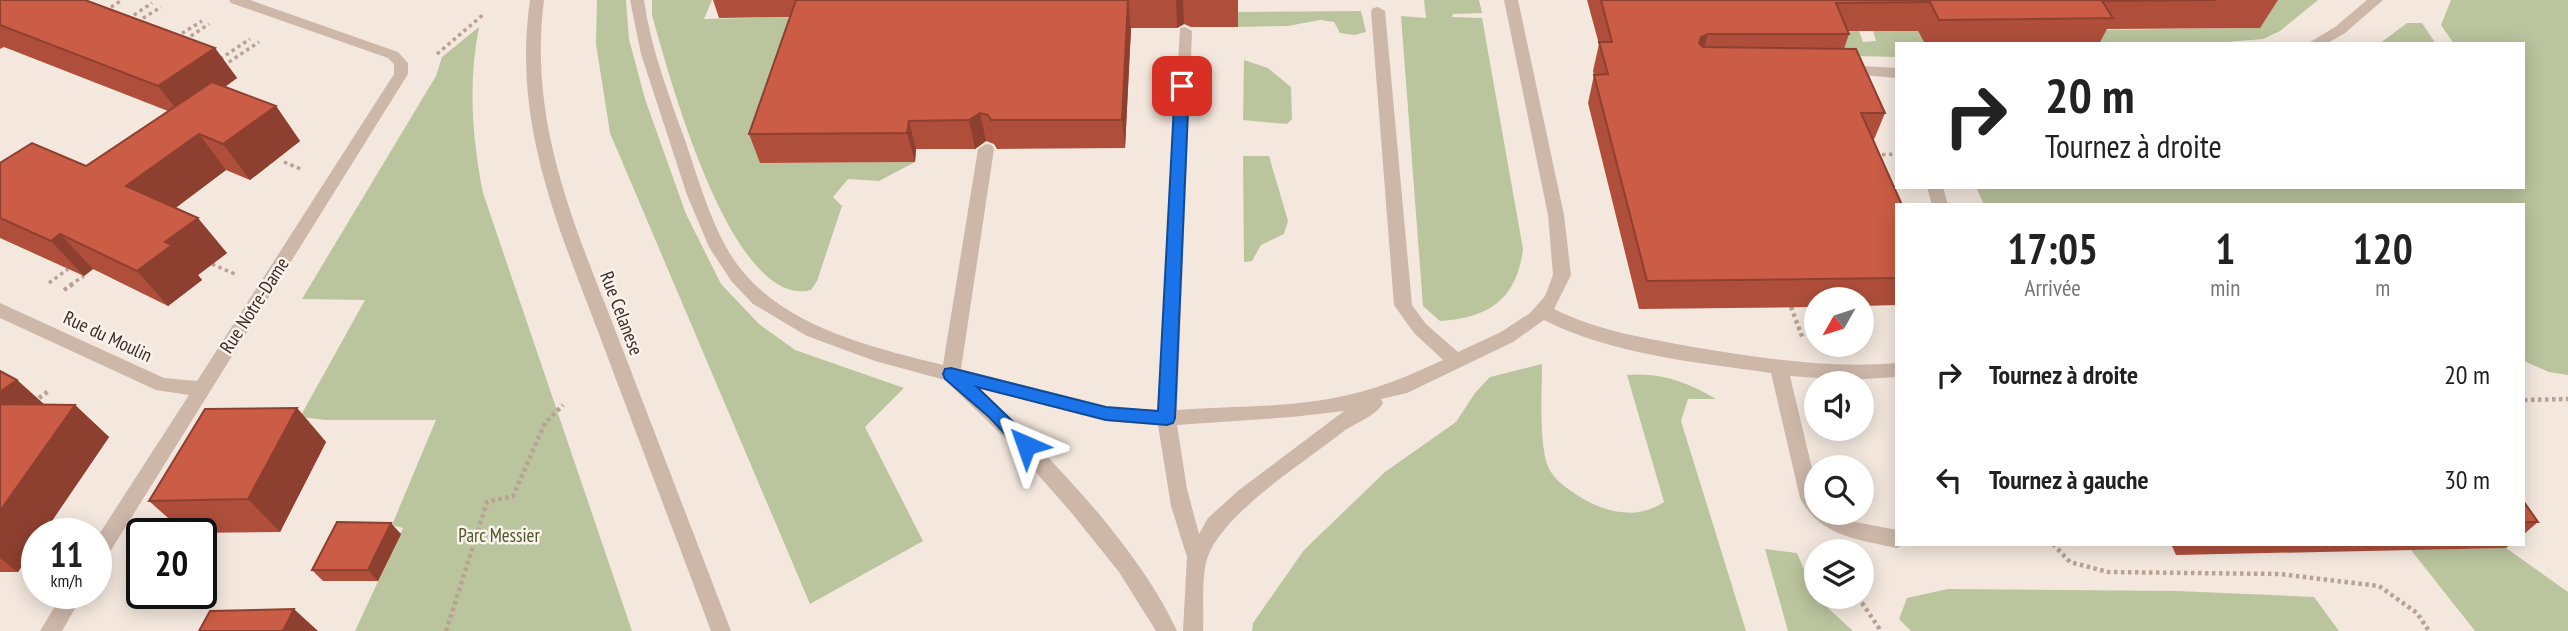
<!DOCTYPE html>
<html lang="fr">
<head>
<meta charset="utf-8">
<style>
  body { margin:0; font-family:"PT Sans Narrow",sans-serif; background:#f6f6f6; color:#222; height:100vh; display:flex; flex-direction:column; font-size:26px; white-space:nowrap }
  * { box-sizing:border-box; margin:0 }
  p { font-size:23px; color:#767676 }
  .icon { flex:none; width:38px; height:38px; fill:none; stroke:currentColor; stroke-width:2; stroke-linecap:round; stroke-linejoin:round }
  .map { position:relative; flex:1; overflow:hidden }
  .side { position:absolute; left:1895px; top:203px; width:630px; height:343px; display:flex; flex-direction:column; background:#fff; border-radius:0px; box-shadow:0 4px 18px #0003 }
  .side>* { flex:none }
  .guide { position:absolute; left:1895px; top:42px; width:630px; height:147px; border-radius:0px; box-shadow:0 4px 18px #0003; background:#fff; color:#222; overflow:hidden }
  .needle { width:46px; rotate:231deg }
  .buttons { position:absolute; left:1804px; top:287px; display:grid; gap:14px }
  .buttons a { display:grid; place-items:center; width:70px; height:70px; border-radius:50%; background:#fff; box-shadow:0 4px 18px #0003; font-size:35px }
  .speed { position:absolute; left:21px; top:518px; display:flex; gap:14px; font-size:35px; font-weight:700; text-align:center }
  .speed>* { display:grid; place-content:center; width:91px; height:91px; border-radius:50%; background:#fff; box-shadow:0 4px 18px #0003; line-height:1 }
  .speed small { font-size:18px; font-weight:400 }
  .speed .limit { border:4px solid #111; border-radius:10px; background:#fff; color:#111 }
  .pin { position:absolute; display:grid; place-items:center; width:60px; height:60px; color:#fff; margin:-30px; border-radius:14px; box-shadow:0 4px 10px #0006 }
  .me { position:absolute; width:77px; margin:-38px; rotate:317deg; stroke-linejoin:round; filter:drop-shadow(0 0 5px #0008) }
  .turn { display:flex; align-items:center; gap:24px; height:147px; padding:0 35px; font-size:32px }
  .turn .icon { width:91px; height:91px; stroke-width:2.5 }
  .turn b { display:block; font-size:49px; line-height:60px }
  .eta { display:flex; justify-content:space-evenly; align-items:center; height:119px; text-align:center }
  .eta b { font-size:42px; font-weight:600; line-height:49px }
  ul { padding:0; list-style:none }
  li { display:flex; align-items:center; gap:21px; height:105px; padding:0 35px }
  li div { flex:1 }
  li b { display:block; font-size:26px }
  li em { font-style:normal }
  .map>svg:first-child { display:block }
  .green { fill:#bac49d }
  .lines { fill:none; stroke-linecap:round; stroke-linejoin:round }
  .path-far1 { stroke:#b9a193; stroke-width:3.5; stroke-dasharray:3.5 3.5; stroke-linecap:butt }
  .path { stroke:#b9a193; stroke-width:4.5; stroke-dasharray:3.5 3.5; stroke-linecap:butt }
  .minor { fill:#cdb7a9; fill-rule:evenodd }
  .wall { fill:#af4f3b }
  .shaded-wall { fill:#8e4030 }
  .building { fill:#cb5c45; stroke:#8e4030; stroke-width:2 }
  .route { fill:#1a73e8; stroke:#114b97; stroke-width:2 }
  .labels { text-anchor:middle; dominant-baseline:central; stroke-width:5; stroke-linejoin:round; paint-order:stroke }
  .street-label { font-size:19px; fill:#3a2d29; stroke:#fbf3eb }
  .park-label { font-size:19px; fill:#4c592c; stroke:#fbf3eb }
</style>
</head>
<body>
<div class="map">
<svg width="2568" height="631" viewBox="0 0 2568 631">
  <rect width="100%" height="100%" fill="#f4e8de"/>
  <path class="green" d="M597,0H626L629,39L645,99L686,214L721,284L759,324L795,350L904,388L865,427L923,541L810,604L610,133L596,44Z
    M652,0H712L704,19L809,17L761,163L915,162L879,181L848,179L833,197L842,206L817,281L811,290C731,311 668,71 652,15Z
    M1424,0H1479L1482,13L1453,14L1452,17L1482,18L1523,249C1517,299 1489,318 1440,321L1423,306L1401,16L1426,18Z
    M2239,0H2318L2280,31L2263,39L2216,43L2096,44L2087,30L2259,28Z
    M2451,0H2568V375L2549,372L2524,361V205H1984L1976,187H2524V44H2454L2441,25Z
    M1361,11L1366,32L1355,35L1340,33L1334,22L1320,20L1288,26L1238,27V12Z
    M2407,23H2422L2436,44H2379Z
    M479,27C468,83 472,137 483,193L632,631H355L403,528L392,525L436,420H326L300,417L365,300L302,299L436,76L442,57Z
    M1859,31L1863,42L1876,41L1873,31H1918L1925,44H1897V57L1679,52L1818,32Z
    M1244,60L1268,68L1291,87L1292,119L1287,124L1243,120Z
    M1243,156H1269L1288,221L1284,234L1261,245L1252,261L1244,262Z
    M1542,364C1542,395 1539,430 1546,461C1550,476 1562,485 1574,493C1600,511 1635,522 1664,502L1627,375C1660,372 1688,382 1716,399H1688L1681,421L1746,631H1252L1253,623L1304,550L1385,472L1456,422L1475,393L1490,377Z
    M2506,548L2568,592V631H2475L2411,550Z
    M1765,549L1797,553L1816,597L1853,631H1788Z
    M1948,589L2178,591L2314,597L2339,631H1911L1899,619L1907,598Z"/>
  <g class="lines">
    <path class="path-far1" d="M105,11L122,0
      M128,19L152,3
      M137,22L161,7
      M176,37L202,21
      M185,40L209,24
      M437,54L484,14
      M220,59L250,39
      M223,66L259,42
      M1875,155L1897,154
      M284,162L303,170
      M212,264L237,275
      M49,283L68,269
      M70,285L84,276"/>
    <path class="path" d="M64,290L73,284
      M1791,307L1803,339
      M39,398L50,390
      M2524,400L2568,399
      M2053,544L2070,562L2108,572L2279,574L2379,586L2417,613L2429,631
      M1858,597L1881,631
      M446,631L487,502L513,496L545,423L563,405"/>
    <path class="minor" d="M229,0H250L398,52L408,63V74L103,563L96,566V539L189,395L156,390L0,318V303L164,378L197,381L394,74V64L388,58L231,3Z
      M530,0H544C527,131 581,239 626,358C661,449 696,540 731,631H711C677,540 642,449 608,358C564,239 511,131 530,0Z
      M630,0H644C651,50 669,95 686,143C698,178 708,214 726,247C769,324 864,345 943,365L978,149L986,144L992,145L994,149L961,369L1106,407L1158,410L1180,28L1185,27L1192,31L1177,410C1233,406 1293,408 1348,395C1381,388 1412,374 1443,360L1414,333L1394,305L1371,11L1373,8L1378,7L1385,11L1412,305L1426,324L1458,352L1501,332L1530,313L1545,296L1553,275L1548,215L1504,0H1518L1564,215L1571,275L1554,309C1598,331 1645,338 1693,347C1761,358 1828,369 1897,363V377L1847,380L1790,376L1816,485V513H1836L1850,521L1897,530V544H1904L1897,548C1859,540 1819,536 1800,498L1771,373C1696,362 1613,355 1544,320L1513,342L1407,393L1381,399L1383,403C1377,416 1352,424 1340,434C1303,463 1224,513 1208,556C1201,574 1204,611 1203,631H1183L1187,557L1171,506L1158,425L1106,421L978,388C1046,452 1139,547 1177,631H1156L1119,572L1070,511L1010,443L945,380L875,361L807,336L753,304L732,282L709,247L687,195L641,54ZM1344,411L1239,490L1208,518L1199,534L1187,489L1177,425L1292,417Z
      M2367,0H2383L2345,33L2326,44H2307L2335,27Z
      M1843,65L1897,68V78L1838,73L1836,70Z
      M1927,187H1943L1948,205H1932Z
      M63,593H84L62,631H40Z"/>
  </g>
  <path class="wall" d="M0,0L215,48L237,78L225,87L276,106L300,141L250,180L226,170L175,208L227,253L198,275L202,280L168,306L93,269L84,276L0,238V163L86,166L168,111L4,47L0,49Z
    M713,0H1238V27H1191L1184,24L1177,28H1131L1125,148L997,149L994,144L986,141L975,149H916L915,162L760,163L749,134L790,17L719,18Z
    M1587,0H2278L2260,28L2107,29L2099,44H1925L1918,31H1848L1849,34L1844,49L1885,113L1873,142L1897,205V305L1862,306V299H1816V307L1639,309L1588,103L1594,75L1593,71L1599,44Z
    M0,371L17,380L44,404L75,405L109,437L43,534H37L18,572H0Z
    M297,408L326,442L280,532L185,533L149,501Z
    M2524,502L2538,522L2524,534Z
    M401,534L378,581H323L312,570Z
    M2171,544H2511L2506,548L2176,555Z"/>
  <path class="shaded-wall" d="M1128,0L1131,28L1125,148L1122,120Z
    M1176,0H1183L1184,24L1177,28Z
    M1708,34L1700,62L1693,66L1701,37Z
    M215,48L237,78L182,116L158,86Z
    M276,106L300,141L250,180L223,144Z
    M980,113L986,141L975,149L969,120Z
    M909,121L916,149L915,162L907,133Z
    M199,134L226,170L157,222L126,186Z
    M198,218L227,253L198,275L202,280L168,306L137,271L165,242Z
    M60,234L93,269L84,276L51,241Z
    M17,380L52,412L0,417V392Z
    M75,405L109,437L43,534H37V544L18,572L0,558V511Z
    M297,408L326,442L280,532L248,499Z
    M391,523L401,534L378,581L368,570Z
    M294,609L318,631H283Z"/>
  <path class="building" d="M0,0H85L215,48L158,86L0,25Z
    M796,0H1128L1122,120H991L988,115L980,113L969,120L909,121L907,133L749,134Z
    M1601,0H2216L2102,1L2113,18L1939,20L1930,2L1836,3L1849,34H1708L1701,37L1699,43L1703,47L1856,49L1885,113H1861L1902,205H1897V278L1647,281L1594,75L1608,74L1599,42H1612Z
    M212,82L276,106L223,144L199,134L126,186L198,218L165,242L172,245L137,271L60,234L51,241L0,218V163L32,143L86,166Z
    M0,371L17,380L0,392Z
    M0,404L75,405L0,511Z
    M297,408L248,499L149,501L205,409Z
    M2524,502L2538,522H2524Z
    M337,522L391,523L368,570H312Z
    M294,609L283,631H199L210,611Z"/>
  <path class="route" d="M1182,82L1189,86L1175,418L1173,423L1167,425L1106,420L977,387L1032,440L1035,445L1032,450H1020L989,417L945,379L943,374L945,369L951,368L1106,407L1158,411L1175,86Z"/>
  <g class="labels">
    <g class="street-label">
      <text transform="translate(254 305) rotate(-57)">Rue Notre-Dame</text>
      <text transform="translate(622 313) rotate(69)">Rue Celanese</text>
      <text transform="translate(108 336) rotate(25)">Rue du Moulin</text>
    </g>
    <g class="park-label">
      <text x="499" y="535">Parc Messier</text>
    </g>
  </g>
</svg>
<div class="buttons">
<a><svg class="needle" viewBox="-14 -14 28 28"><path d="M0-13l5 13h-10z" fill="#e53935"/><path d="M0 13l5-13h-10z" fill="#767676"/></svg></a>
<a><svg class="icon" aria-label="sound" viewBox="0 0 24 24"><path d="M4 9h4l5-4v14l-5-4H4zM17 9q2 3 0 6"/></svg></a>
<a><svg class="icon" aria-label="search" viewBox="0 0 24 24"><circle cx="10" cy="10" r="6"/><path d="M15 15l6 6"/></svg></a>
<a><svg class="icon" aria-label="layers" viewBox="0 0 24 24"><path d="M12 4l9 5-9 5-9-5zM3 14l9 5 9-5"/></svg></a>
</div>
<div class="speed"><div>11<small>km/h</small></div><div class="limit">20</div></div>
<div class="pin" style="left:1182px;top:86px;background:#d93025"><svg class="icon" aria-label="arrive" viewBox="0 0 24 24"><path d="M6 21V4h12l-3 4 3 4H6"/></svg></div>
<svg class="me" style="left:1026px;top:445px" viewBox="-20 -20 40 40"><path d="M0-17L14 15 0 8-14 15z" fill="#1a73e8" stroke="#fff" stroke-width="4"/></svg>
<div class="guide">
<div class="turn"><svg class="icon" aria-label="right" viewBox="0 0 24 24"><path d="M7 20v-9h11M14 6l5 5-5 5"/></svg><div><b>20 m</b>Tournez à droite</div></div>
</div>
<section class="side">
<div class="eta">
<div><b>17:05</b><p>Arrivée</p></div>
<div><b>1</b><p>min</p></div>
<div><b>120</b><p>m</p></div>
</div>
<ul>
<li><svg class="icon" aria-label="right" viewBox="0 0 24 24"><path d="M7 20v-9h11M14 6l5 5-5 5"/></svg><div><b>Tournez à droite</b></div><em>20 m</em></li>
<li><svg class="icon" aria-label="left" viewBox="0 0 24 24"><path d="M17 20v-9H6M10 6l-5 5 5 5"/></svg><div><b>Tournez à gauche</b></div><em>30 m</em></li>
</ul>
</section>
</div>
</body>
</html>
